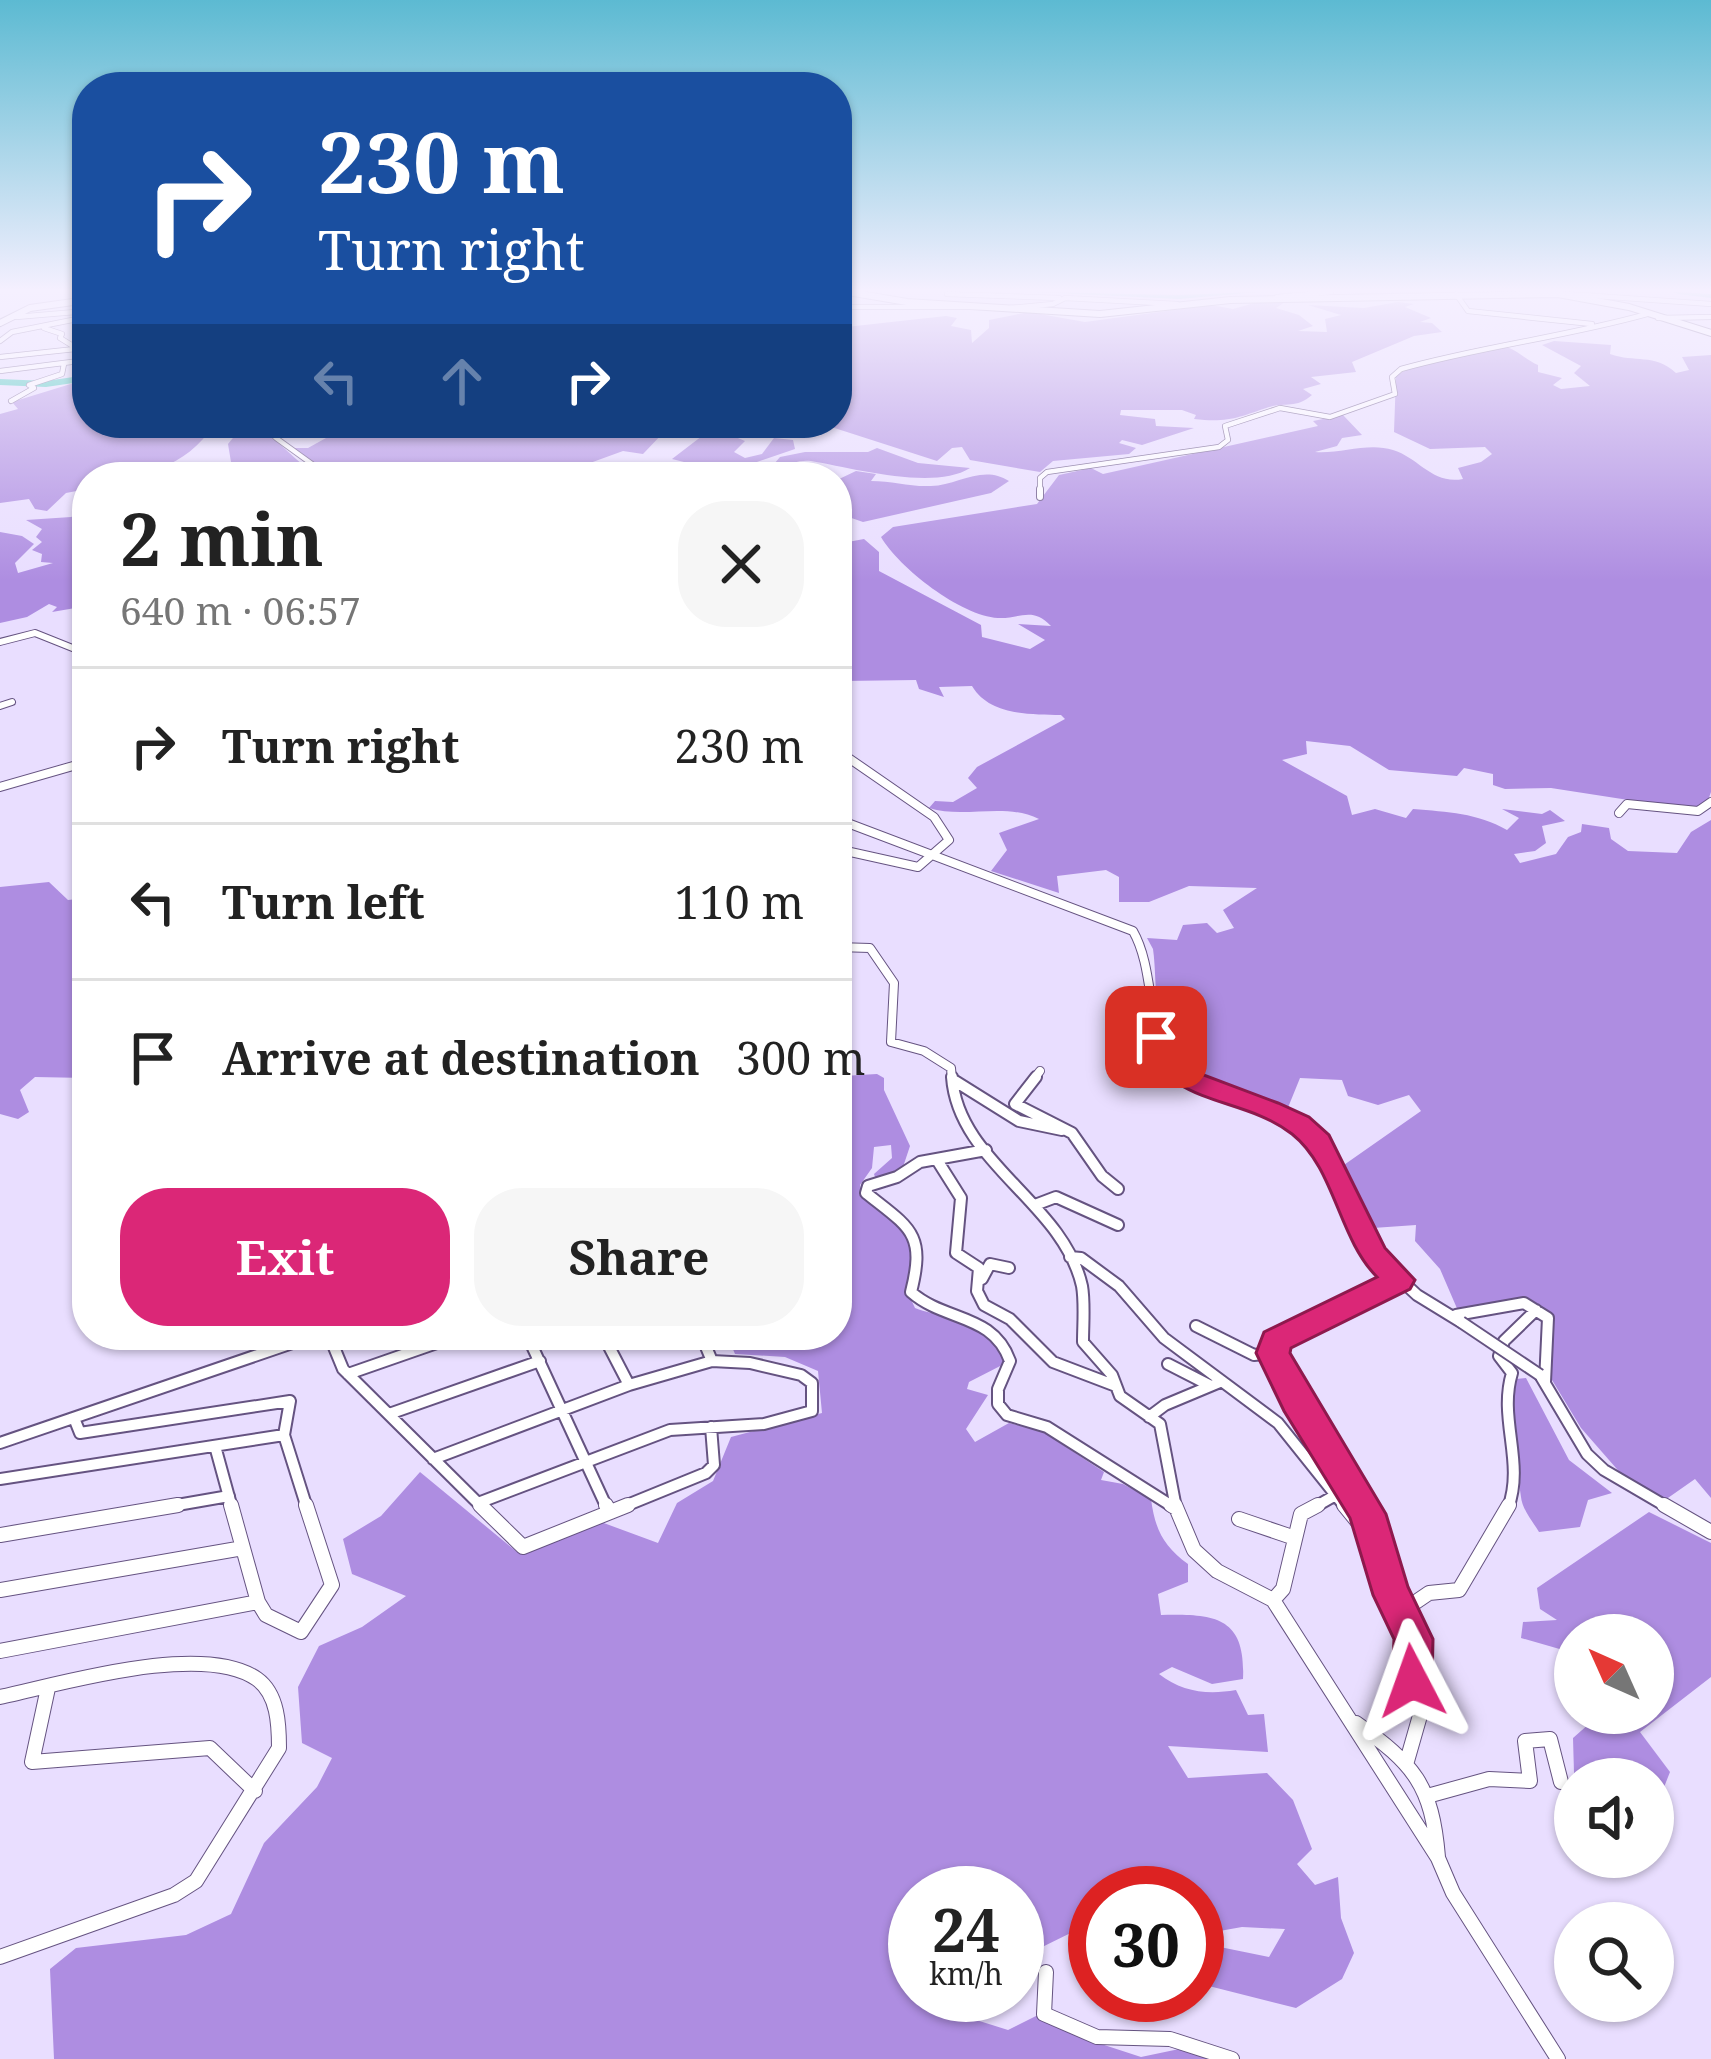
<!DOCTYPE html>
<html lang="en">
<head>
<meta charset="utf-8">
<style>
  body { margin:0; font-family:"Noto Serif",serif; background:#f6f6f6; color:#222; height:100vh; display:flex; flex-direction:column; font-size:45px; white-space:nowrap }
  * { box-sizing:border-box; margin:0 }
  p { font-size:39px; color:#767676 }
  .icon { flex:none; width:66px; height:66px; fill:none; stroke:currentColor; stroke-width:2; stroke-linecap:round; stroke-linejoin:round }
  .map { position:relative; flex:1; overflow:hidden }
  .sheet { position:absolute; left:72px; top:462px; width:780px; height:888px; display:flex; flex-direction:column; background:#fff; border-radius:48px; box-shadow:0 3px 9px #0004 }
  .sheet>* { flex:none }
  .guide { position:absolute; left:72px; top:72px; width:780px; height:366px; border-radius:48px; box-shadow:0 3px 9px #0004; background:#1a4fa0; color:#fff; overflow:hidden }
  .needle { width:78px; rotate:315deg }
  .controls { position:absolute; left:1554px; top:1614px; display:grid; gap:24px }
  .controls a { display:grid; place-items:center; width:120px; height:120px; border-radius:50%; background:#fff; box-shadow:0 3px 9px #0004; font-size:60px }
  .speed { position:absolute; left:888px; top:1866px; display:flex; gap:24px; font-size:60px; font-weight:700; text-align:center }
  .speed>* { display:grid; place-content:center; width:156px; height:156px; border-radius:50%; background:#fff; box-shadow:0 3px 9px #0004; line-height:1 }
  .speed small { font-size:30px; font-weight:400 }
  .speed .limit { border:18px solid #d22; background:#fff; color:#111 }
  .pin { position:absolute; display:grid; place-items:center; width:102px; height:102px; color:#fff; margin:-51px; border-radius:24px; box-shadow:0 6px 18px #0006 }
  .me { position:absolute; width:132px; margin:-66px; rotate:356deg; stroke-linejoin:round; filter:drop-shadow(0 0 9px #0008) }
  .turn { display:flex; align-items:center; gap:42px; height:252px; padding:0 48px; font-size:54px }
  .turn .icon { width:156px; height:156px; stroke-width:2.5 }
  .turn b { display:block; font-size:84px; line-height:102px }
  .lanes { display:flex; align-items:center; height:114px; padding:0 48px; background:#0003; justify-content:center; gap:60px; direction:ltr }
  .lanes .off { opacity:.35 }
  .round { display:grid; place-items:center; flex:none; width:126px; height:126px; border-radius:48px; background:#f6f6f6 }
  .head { display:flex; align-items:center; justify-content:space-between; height:204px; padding:0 48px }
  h1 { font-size:72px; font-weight:700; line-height:90px }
  .cta { display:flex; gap:24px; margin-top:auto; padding:24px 48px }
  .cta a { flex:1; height:138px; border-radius:48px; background:#db2777; color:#fff; font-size:48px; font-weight:700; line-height:138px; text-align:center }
  .cta a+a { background:#f6f6f6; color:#222 }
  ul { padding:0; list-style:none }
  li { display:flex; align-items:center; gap:36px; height:156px; padding:0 48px; border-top:3px solid #e0e0e0 }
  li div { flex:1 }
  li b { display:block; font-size:45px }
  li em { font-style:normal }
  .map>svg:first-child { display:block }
  .forest { fill:#ae8de1 }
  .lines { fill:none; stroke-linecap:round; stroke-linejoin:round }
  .river { fill:#2bc4b0; fill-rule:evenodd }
  .minor-far4-casing { stroke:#655381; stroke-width:6 }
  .minor-far3-casing { stroke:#655381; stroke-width:8 }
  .minor-far2-casing { stroke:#655381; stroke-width:10 }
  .minor-far1-casing { stroke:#655381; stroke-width:14 }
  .minor-casing { stroke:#655381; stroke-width:16 }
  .major-casing { stroke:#655381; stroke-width:8 }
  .minor-far4 { stroke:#fff; stroke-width:4.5 }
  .minor-far3 { stroke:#fff; stroke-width:6 }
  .minor-far2 { stroke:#fff; stroke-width:8 }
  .minor-far1 { stroke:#fff; stroke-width:10 }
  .minor { stroke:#fff; stroke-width:14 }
  .major { stroke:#fff; stroke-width:6 }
  .minor-bridge-casing { stroke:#655381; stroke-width:14; stroke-linecap:butt }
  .minor-bridge { stroke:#fff; stroke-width:10 }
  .route { fill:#db2777; stroke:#8e194d; stroke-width:3 }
</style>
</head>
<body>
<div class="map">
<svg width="1711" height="2059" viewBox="0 0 1711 2059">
  <rect width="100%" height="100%" fill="#e9deff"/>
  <path class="forest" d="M1265,300H1288L1276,308L1299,315L1313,326L1298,331L1327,332L1325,319L1341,315L1308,305L1364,308L1398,302L1414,304L1405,307L1431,318L1420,322L1432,323L1442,332L1414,336L1352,362L1356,372L1311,377L1321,384L1303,389L1312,395C1296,409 1285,402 1269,407C1239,417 1229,423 1194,419L1196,415L1182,410H1121L1120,415L1155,419L1156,426L1194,428L1142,445L1122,440L1119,443L1136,448L1129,454L1053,461L1040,472L970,460L962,447L952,448L937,461L819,423H837V328L946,316L957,318L951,326L971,330L972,343L989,328V320L1029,312L1085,322L1211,305L1233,309Z
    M1554,341L1611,345L1610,354C1635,363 1654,353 1676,373L1689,370L1682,357L1711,355V792L1707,803L1693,810L1551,788L1505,789L1493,785V774L1464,768L1457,776L1389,770L1350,746L1306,741L1307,754L1282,760L1347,796L1352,815L1375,809L1406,818L1413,809C1448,812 1477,813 1507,830L1519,818L1502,809L1542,814L1550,810L1565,821L1542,826L1546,843L1535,851L1514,854L1520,863L1556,854L1568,837L1581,832L1582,824L1609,828L1611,839L1628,851L1677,853L1691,832L1711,820V1498L1695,1479L1665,1500L1623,1476L1581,1428L1549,1375L1551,1316C1512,1292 1500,1304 1459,1313L1440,1269L1415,1241L1416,1225L1373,1228L1341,1167L1421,1111L1409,1095L1378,1105L1348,1096L1342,1080L1300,1078L1287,1110C1252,1098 1188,1088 1167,1053C1154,1031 1157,976 1153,949L1147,938L1177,940L1183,925L1207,923L1217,933L1234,928L1223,910L1257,888L1189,886L1149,902H1119V877L1106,870L1057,876L1059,893L991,871L1007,850L999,833L1039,819C1005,802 964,819 929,808L935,801L953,802L977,788L968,778L977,767L1065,719L1061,715C1030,714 990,716 972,686L939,687L944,697L919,689L916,680L843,681L837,677V544L864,539L879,552V571L981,625L982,637L1030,649L1045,640L1018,624L1051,626C1032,606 1020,619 998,618C961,616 899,568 881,537L893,527L1037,504L1059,475L1091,468L1103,474L1318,426L1313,421L1343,415L1362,435L1342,438L1337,446L1315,452C1341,454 1368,442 1393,450C1419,458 1433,485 1463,479L1458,468L1481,462L1492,454L1485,447L1430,449L1394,432L1396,376C1409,366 1488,340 1507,347C1520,352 1526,360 1538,365V372L1562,378L1553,385L1561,389L1590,386L1574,373L1581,366L1542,345Z
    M87,379V423H205L209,432C176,473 138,477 87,477V489L66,493L47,511L35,509L29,499L0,503V414L18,409L12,402Z
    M223,423H270L268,435C290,451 298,464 321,477L256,476L288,466L245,477L209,474L231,462L228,444L241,428Z
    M307,423H759C740,431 730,425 711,427C693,429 683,439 664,432L643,454L623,451L590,463L588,471H617L618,477H343L335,464L319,468L293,448H308L326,438L313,434Z
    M726,433L745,441L734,452L745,458L762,454L774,438L793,440L795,449L754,463L751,477H640L664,463L692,470L704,467L672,459L702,436Z
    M877,448L918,463L970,468C934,491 853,468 811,461C799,459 788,466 774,464L780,457L805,452H868Z
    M856,471L876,474L871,481C892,481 910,487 931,486C958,485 983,464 1009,481L991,493L863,522L837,513V480Z
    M87,511V606L52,612L57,607L49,604L27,617L0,623V532L22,536L34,544L15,563L18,573L53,563L41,562L42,554L32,550L42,542L36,537L42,529L26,520L71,517Z
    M49,882L68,900L87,898V1078L35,1077L20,1090L29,1112L18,1119L0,1114V887Z
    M837,1018L848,1030L841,1057L843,1076L877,1074L884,1078V1090L910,1146L903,1167L876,1180L874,1174L892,1158L891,1145L874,1147L872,1168L860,1185L862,1197L912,1233L918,1243L907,1291L915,1308C957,1324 995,1309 1008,1362L969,1382L967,1389L988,1395L966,1429L975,1442L1009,1423L1042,1431L1104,1472L1101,1480L1123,1484L1151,1499C1155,1529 1163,1546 1188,1564V1582L1158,1594L1161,1615C1214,1614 1246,1616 1243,1679L1212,1684L1172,1667L1159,1674C1182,1692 1207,1695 1236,1690L1248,1715L1264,1714L1268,1752L1168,1746L1188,1778L1267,1773L1293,1800L1312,1849L1297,1864L1315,1885L1338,1877L1341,1918L1354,1953L1342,1979L1296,2008L1197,1983V1950L1215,1946L1269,1957L1285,1929L1242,1927L1197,1935V1893H1095V1921L1032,1952L1017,1948V1893H915V1995H972L973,2019L1008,2030L1040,2014L1092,2041L1141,2057L1184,2048L1217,2059H54L50,1969L76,1948L186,1935L231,1914L264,1843L317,1787L332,1758L302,1743L298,1687L319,1646L362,1627L406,1596L352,1574L343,1539L381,1516L420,1472L517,1552L601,1522L658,1543L677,1503L713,1481L731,1437L822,1413L818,1371L785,1357L735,1354L729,1340L732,1335H837Z
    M1526,1378L1569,1460L1612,1493L1588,1500L1580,1527L1539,1532C1533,1522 1522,1509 1521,1497C1516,1462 1510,1413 1516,1379Z
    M1649,1512L1711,1543V1677L1640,1732L1670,1772L1653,1815V1779H1575V1807L1573,1738L1590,1723V1713H1653V1635H1575V1664L1563,1650L1521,1638L1523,1622L1557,1620L1540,1609L1537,1588Z"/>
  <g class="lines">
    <path class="river" d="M1035,292L1179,295L1258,292L1179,299Z
      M1674,292L1711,294V298L1678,294Z
      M87,375V381L46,387L0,385V379L46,381Z"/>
    <g class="minor-far4-casing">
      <path id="minor-far4" d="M947,294L1059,298
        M1456,294L1468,311L1592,324
        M1567,294L1711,304
        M1277,297L1331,292
        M837,307H982
        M1010,308L1053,304L1065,298L1177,304
        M16,317L87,311
        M1658,318L1711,317
        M44,328L62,334L60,338L86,354
        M0,341L12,332L87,317
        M0,357L75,349
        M0,371L87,360
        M11,401L34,388L29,385L62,374L64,364
        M273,423L270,432L276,438L330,477
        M1040,492V478L1047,472L1219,447L1228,440L1225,426L1280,408L1330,417L1395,394L1392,377L1401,369C1483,346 1565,337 1647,314"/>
    </g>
    <g class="minor-far3-casing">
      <path id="minor-far3" d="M1040,489V497
        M0,642L35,633L75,649L87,648
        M0,706L12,702"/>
    </g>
    <g class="minor-far2-casing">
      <path id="minor-far2" d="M837,750L934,817L949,840L918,867L837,849
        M0,787L87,762
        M1619,813L1627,804L1698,811L1711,802
        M837,819L1133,931C1159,977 1142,1046 1187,1080
        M837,947L870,948L894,983L891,1042L924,1051L951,1068L952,1080
        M1033,1080L1040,1071"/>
    </g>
    <g class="minor-far1-casing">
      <path id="minor-far1" d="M952,1077C958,1163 1063,1202 1082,1286C1085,1303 1083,1324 1083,1342L1112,1375L1120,1396L1160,1424L1176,1508
        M1036,1077L1015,1104L1072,1133L1102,1176L1118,1189
        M1182,1077L1298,1124L1331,1161L1373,1254L1417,1295L1461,1322
        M955,1081L1019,1121L1062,1130
        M986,1150L920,1162L897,1177L868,1186L866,1193C910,1228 926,1233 911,1292C945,1322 993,1313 1010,1361L998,1389V1404L1007,1415L1047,1427L1175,1508
        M937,1160L961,1198L956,1253L979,1268L977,1291L984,1305L1010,1319L1053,1362L1116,1386
        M1035,1205L1056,1197L1118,1225
        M1070,1257L1081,1258L1119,1286L1164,1338L1278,1423L1346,1508
        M982,1279L990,1264L1009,1268
        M1456,1315L1524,1303L1548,1318L1545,1382
        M1196,1326L1254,1355L1273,1353
        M329,1335L343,1369L483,1508
        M527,1335L607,1508
        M603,1335L629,1385
        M701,1335L712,1361
        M1168,1364L1209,1385
        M348,1374L460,1335
        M1540,1375L1587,1454L1604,1470L1669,1508
        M389,1414L540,1361
        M1149,1417L1165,1405L1220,1382
        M74,1418L80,1433L290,1401L284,1435L307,1508
        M0,1443L316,1335
        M215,1446L232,1508
        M433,1459L629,1385L712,1361L750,1363L801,1375L812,1383V1411L764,1424L670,1430L478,1503
        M0,1479L284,1435
        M160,1508L229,1496
        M620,1508L706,1473L714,1465L711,1427
        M1313,1508L1334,1496
        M1363,1508L1273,1353L1276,1341L1399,1280
        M1508,1508C1525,1462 1498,1419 1512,1373L1499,1356L1504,1341L1536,1310"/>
    </g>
    <g class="minor-casing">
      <path id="minor" d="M231,1505L258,1602L266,1615L301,1632L332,1585L306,1505
        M480,1505L523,1547L628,1505
        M606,1505L609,1512
        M1171,1505L1176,1508
        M1175,1505L1194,1550L1217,1571L1273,1600L1438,1858L1453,1893L1558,2059
        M1344,1505L1371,1538L1414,1638L1412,1681L1421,1712L1407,1761
        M1361,1505L1371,1537
        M1664,1505L1711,1532
        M1239,1519L1295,1538
        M0,1535L178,1505
        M0,1590L243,1548
        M1273,1600L1283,1589L1301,1514L1318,1505
        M1404,1610L1429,1593L1459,1590L1509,1505
        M0,1651L258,1602
        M48,1688L32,1762L210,1748L255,1791
        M0,1697C61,1684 203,1641 257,1679C278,1694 279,1725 279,1748L196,1881L174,1895L0,1957
        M1356,1723C1414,1764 1432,1785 1438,1857
        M1431,1795L1489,1779L1530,1781L1525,1741L1550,1739L1561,1782
        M1046,1972L1044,2014L1097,2037L1170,2039L1232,2059"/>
    </g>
    <g class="major-casing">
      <path id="major" d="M848,292L907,302L1100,314L1230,300L1558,294L1629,307L1711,333
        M0,323L30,308L87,300"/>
    </g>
    <use href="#minor-far4" class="minor-far4"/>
    <use href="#minor-far3" class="minor-far3"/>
    <use href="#minor-far2" class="minor-far2"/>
    <use href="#minor-far1" class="minor-far1"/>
    <use href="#minor" class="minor"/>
    <use href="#major" class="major"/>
    <g class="minor-bridge-casing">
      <path id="minor-bridge" d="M1461,1322L1540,1375"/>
    </g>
    <use href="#minor-bridge" class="minor-bridge"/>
  </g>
  <linearGradient id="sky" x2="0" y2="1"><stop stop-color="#5cbad2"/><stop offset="0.5" stop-color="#f5f0ff"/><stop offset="1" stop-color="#f5f0ff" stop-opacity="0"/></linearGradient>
  <rect width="1711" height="581" fill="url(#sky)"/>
  <path class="route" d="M1156,1028L1166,1031L1193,1071L1278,1103L1309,1117L1329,1135L1385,1248L1415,1280L1410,1289L1291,1348L1290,1353L1386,1514L1408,1587L1433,1639L1432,1681L1426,1694L1412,1699L1398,1694L1392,1681L1394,1639L1373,1595L1350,1518L1284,1411L1256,1353L1264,1332L1377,1277C1338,1238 1335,1168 1292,1134C1241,1094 1168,1109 1142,1037Z"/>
</svg>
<div class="controls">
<a><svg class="needle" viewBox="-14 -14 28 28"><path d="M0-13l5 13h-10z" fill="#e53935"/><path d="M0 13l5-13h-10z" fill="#767676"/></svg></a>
<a><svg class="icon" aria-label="sound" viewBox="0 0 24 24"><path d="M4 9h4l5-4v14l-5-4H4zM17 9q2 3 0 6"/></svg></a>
<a><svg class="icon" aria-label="search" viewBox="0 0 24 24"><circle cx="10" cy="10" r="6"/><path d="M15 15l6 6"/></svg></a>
</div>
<div class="speed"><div>24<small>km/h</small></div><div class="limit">30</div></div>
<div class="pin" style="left:1156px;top:1037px;background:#d93025"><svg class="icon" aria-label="arrive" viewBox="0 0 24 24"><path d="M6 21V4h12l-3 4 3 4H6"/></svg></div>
<svg class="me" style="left:1412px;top:1681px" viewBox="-20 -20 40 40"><path d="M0-17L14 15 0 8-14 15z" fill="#db2777" stroke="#fff" stroke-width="4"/></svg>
<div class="guide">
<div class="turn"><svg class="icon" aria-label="right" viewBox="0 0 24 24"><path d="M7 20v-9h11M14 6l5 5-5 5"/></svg><div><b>230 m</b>Turn right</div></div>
<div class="lanes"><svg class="icon off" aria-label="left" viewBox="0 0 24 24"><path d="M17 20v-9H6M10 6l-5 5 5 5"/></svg><svg class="icon off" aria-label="ahead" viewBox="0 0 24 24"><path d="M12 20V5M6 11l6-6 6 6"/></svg><svg class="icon" aria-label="right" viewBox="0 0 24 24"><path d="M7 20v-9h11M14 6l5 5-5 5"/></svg></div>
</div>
<section class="sheet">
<div class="head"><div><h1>2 min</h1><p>640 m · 06:57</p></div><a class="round"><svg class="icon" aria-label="close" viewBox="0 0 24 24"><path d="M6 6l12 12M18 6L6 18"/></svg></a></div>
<ul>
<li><svg class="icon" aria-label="right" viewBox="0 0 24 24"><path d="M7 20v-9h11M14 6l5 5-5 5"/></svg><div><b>Turn right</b></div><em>230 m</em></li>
<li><svg class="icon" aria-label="left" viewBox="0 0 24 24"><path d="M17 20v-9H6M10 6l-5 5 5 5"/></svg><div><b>Turn left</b></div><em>110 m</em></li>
<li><svg class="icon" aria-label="arrive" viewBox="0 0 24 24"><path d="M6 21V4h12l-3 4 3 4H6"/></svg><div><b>Arrive at destination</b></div><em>300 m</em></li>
</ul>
<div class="cta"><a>Exit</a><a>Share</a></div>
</section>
</div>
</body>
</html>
